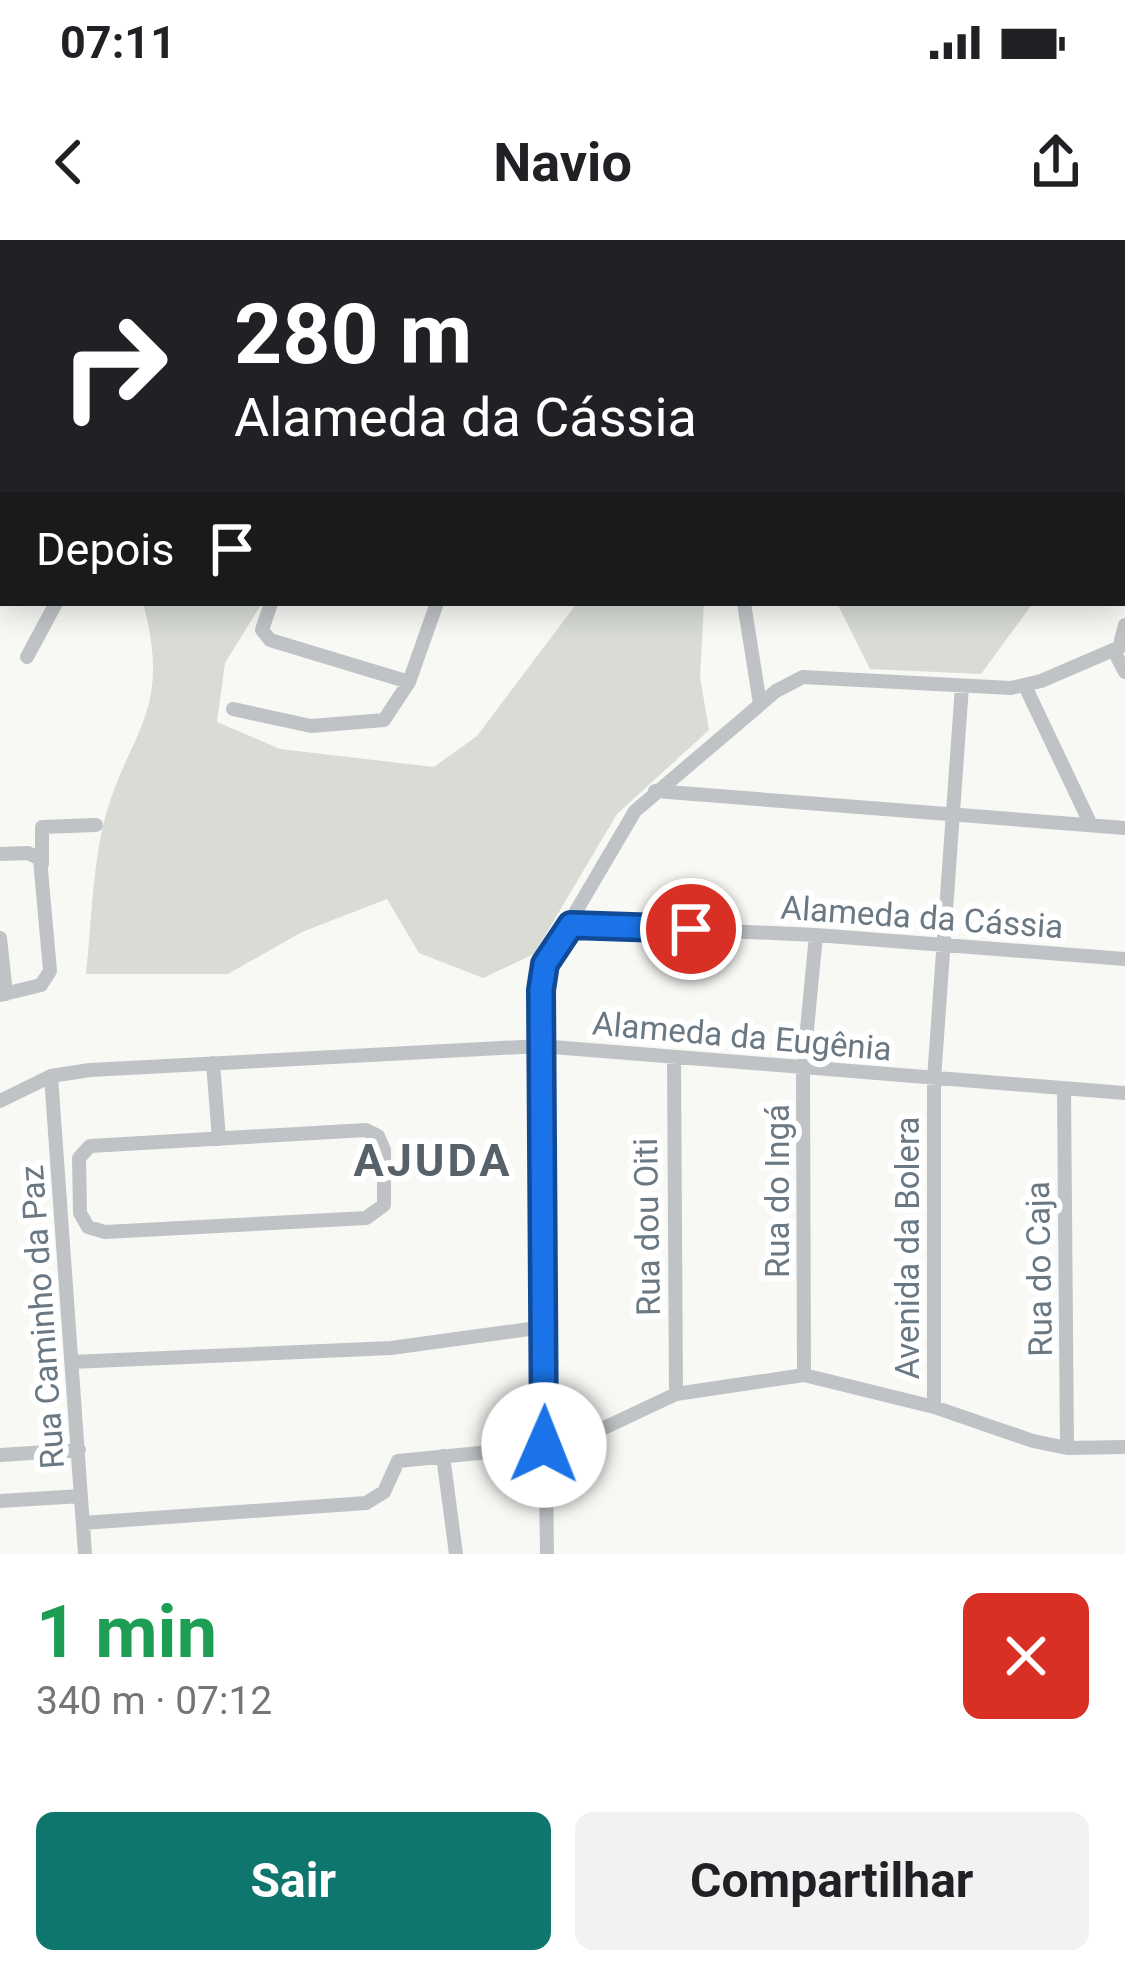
<!DOCTYPE html>
<html lang="pt">
<head>
<meta charset="utf-8">
<style>
  body { margin:0; font-family:Roboto,sans-serif; background:#f2f2f2; color:#202124; height:100vh; display:flex; flex-direction:column; font-size:45px; white-space:nowrap }
  * { box-sizing:border-box; margin:0 }
  p { font-size:39px; color:#757577 }
  .icon { flex:none; width:66px; height:66px; fill:none; stroke:currentColor; stroke-width:2; stroke-linecap:round; stroke-linejoin:round }
  .map { position:relative; height:1314px; overflow:hidden }
  .side { display:flex; flex-direction:column; background:#fff; flex:1 }
  .side>* { flex:none }
  .guide { position:absolute; left:0px; top:0px; width:1125px; height:366px; box-shadow:0 6px 30px #0003; background:#202124; color:#fff; overflow:hidden }
  .pin { position:absolute; display:grid; place-items:center; width:102px; height:102px; color:#fff; margin:-51px; border:6px solid #fff; border-radius:50%; box-shadow:0 3px 12px #0007 }
  .me { position:absolute; width:132px; margin:-66px; rotate:1deg; stroke-linejoin:round; filter:drop-shadow(0 0 9px #0008) }
  .turn { display:flex; align-items:center; gap:42px; height:252px; padding:0 36px; font-size:54px }
  .turn .icon { width:156px; height:156px; stroke-width:2.5 }
  .turn b { display:block; font-size:84px; line-height:102px }
  .then { display:flex; align-items:center; height:114px; padding:0 36px; background:#0003; gap:24px; font-size:45px }
  .round { display:grid; place-items:center; flex:none; width:126px; height:126px; border-radius:18px; background:#f2f2f2 }
  .overview { display:flex; align-items:center; justify-content:space-between; height:204px; padding:0 36px }
  h1 { font-size:72px; font-weight:700; line-height:90px; color:#1e9e55 }
  .action { display:flex; gap:24px; margin-top:auto; padding:24px 36px }
  .action a { flex:1; height:138px; border-radius:18px; background:#0f766e; color:#fff; font-size:48px; font-weight:700; line-height:138px; text-align:center }
  .action a+a { background:#f2f2f2; color:#202124 }
  .status { display:flex; justify-content:space-between; align-items:center; height:84px; padding:0 60px; background:#fff; direction:ltr }
  .status svg { height:33px; fill:currentColor }
  header { display:flex; justify-content:space-between; align-items:center; height:156px; padding:0 36px; background:#fff; font-size:54px; font-weight:700 }
  .map>svg:first-child { display:block }
  .green { fill:#d8dcd5 }
  .lines { fill:none; stroke-linecap:round; stroke-linejoin:round }
  .path { stroke:#b9bcbe; stroke-width:3; stroke-dasharray:6 6; stroke-linecap:butt }
  .minor { stroke:#bfc3c6; stroke-width:14 }
  .route-casing { stroke:#114b97; stroke-width:30 }
  .route { stroke:#1a73e8; stroke-width:21 }
  .labels { text-anchor:middle; dominant-baseline:central; stroke-width:12; stroke-linejoin:round; paint-order:stroke }
  .street-label { font-size:33px; fill:#6a7883; stroke:#fff }
  .district-label { font-size:45px; font-weight:bold; letter-spacing:3px; fill:#576169; stroke:#fff }
</style>
</head>
<body>
<div class="status"><b>07:11</b><svg viewBox="0 0 49 12"><path d="M0 12V9h3v3zM5 12V6h3v6zM10 12V3h3v9zM15 12V0h3v12zM26 1h20v11H26zM47 4h2v5h-2z"/></svg></div>
<header><svg class="icon" aria-label="back" viewBox="0 0 24 24"><path d="M15 5l-7 7 7 7"/></svg>Navio<svg class="icon" aria-label="share" viewBox="0 0 24 24"><path d="M12 15V3M7 8l5-5 5 5M5 13v7h14v-7"/></svg></header>
<div class="map">
<svg width="1125" height="1314" viewBox="0 0 1125 1314">
  <rect width="100%" height="100%" fill="#f8f8f5"/>
  <path class="green" d="M143,363H262L225,423L217,482L280,509L434,527L477,496L577,363H704L700,437L709,490L617,574L534,714L483,738L419,713L387,659L302,692L228,734H86C91,688 92,640 101,595C122,494 175,481 143,363Z
    M837,363H1033L981,434L870,429Z"/>
  <g class="lines">
    <path class="path" d="M799,0L800,3
      M670,3L671,0"/>
    <path class="minor" d="M888,0L889,3
      M92,3V0
      M202,3L203,0
      M298,3L299,0
      M414,3L415,0
      M547,3L549,0
      M969,3L971,0
      M1083,3L1085,0
      M271,363L262,390L270,400L409,442
      M744,363L760,464
      M1119,408L1125,385
      M1114,411L1125,432
      M27,417L56,363
      M1025,446L1091,585
      M233,469L311,486L384,480L409,442L437,363
      M655,551L1125,588
      M0,614L28,613L40,619L50,731L41,745L0,755
      M42,624V587L96,585
      M571,684L816,695L1125,719
      M0,698L6,754
      M674,818L676,1154
      M213,823L219,899
      M51,836L85,1314
      M1064,850L1067,1208
      M0,861L51,836L90,830L540,806L1125,853
      M366,890L378,896L384,910V965L366,978L105,992L88,987L80,973L79,918L90,906Z
      M71,1122L391,1108L544,1087
      M804,1135L803,831L816,695
      M934,1167V839L962,446
      M0,1215L79,1210
      M443,1216L456,1314
      M0,1261L81,1256
      M83,1283L366,1263L384,1252L398,1221L570,1204L676,1154L804,1135L934,1167L1033,1201L1067,1208L1125,1207
      M547,1314L540,806L545,724L635,571L776,451L803,437L1011,448L1041,441L1125,405"/>
  </g>
  <g class="lines">
    <g class="route-casing">
      <path id="route" d="M544,1205L541,750L545,724L571,685L691,689"/>
    </g>
    <use href="#route" class="route"/>
  </g>
  <g class="labels">
    <g class="street-label">
      <text transform="translate(922 677) rotate(4)">Alameda da Cássia</text>
      <text transform="translate(742 796) rotate(5)">Alameda da Eugênia</text>
      <text transform="translate(777 951) rotate(-90)">Rua do Ingá</text>
      <text transform="translate(647 987) rotate(-91)">Rua dou Oiti</text>
      <text transform="translate(907 1008) rotate(-90)">Avenida da Bolera</text>
      <text transform="translate(1039 1029) rotate(-91)">Rua do Caja</text>
      <text transform="translate(42 1077) rotate(-94)">Rua Caminho da Paz</text>
    </g>
    <g class="district-label">
      <text x="433" y="920">AJUDA</text>
    </g>
  </g>
</svg>
<div class="pin" style="left:691px;top:689px;background:#d93025"><svg class="icon" aria-label="arrive" viewBox="0 0 24 24"><path d="M6 21V4h12l-3 4 3 4H6"/></svg></div>
<svg class="me" style="left:544px;top:1205px" viewBox="-20 -20 40 40"><circle r="19" fill="#fff"/><path d="M0-13L10 11 0 6-10 11z" fill="#1a73e8"/></svg>
<div class="guide">
<div class="turn"><svg class="icon" aria-label="right" viewBox="0 0 24 24"><path d="M7 20v-9h11M14 6l5 5-5 5"/></svg><div><b>280 m</b>Alameda da Cássia</div></div>
<div class="then">Depois<svg class="icon" aria-label="arrive" viewBox="0 0 24 24"><path d="M6 21V4h12l-3 4 3 4H6"/></svg></div>
</div>
</div>
<section class="side">
<div class="overview"><div><h1>1 min</h1><p>340 m · 07:12</p></div><a class="round" style="background:#d93025;color:#fff"><svg class="icon" aria-label="close" viewBox="0 0 24 24"><path d="M6 6l12 12M18 6L6 18"/></svg></a></div>
<div class="action"><a>Sair</a><a>Compartilhar</a></div>
</section>
</body>
</html>
